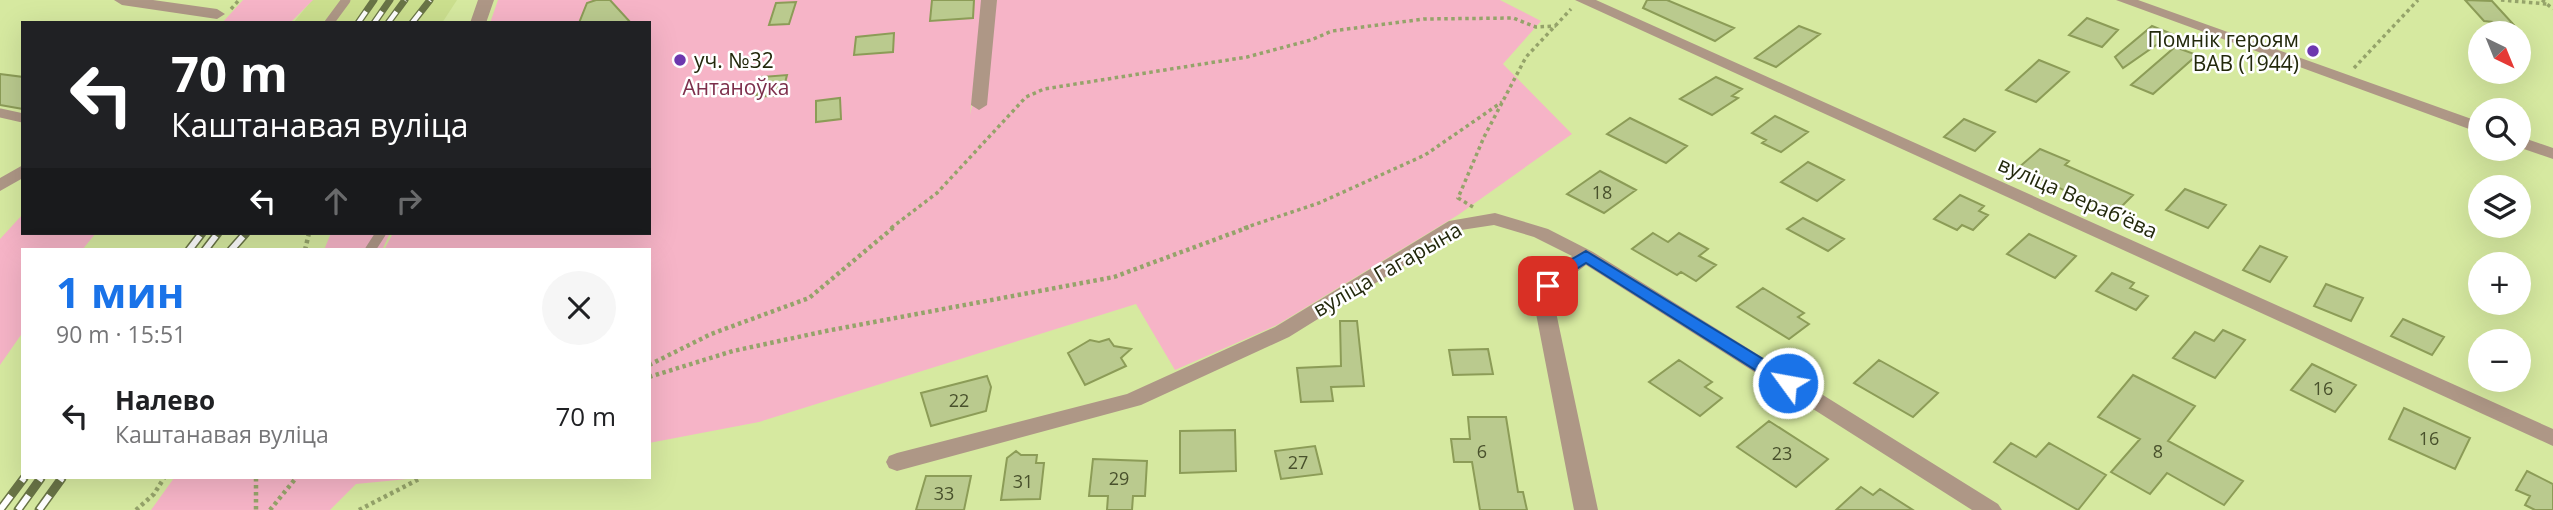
<!DOCTYPE html>
<html lang="ru">
<head>
<meta charset="utf-8">
<style>
  body { margin:0; font-family:"Open Sans",sans-serif; background:#f6f6f6; color:#202124; height:100vh; display:flex; flex-direction:column; font-size:26px; white-space:nowrap }
  * { box-sizing:border-box; margin:0 }
  p { font-size:23px; color:#757577 }
  .icon { flex:none; width:38px; height:38px; fill:none; stroke:currentColor; stroke-width:2; stroke-linecap:round; stroke-linejoin:round }
  .map { position:relative; flex:1; overflow:hidden }
  .side { position:absolute; left:21px; top:248px; width:630px; height:231px; display:flex; flex-direction:column; background:#fff; border-radius:0px; box-shadow:0 7px 28px #0002 }
  .side>* { flex:none }
  .top-card { position:absolute; left:21px; top:21px; width:630px; height:214px; border-radius:0px; box-shadow:0 7px 28px #0002; background:#202124; color:#fff; overflow:hidden }
  .needle { width:46px; rotate:137deg }
  .buttons { position:absolute; left:2468px; top:21px; display:grid; gap:14px }
  .buttons a { display:grid; place-items:center; width:63px; height:63px; border-radius:50%; background:#fff; box-shadow:0 7px 28px #0002; font-size:35px }
  .pin { position:absolute; display:grid; place-items:center; width:60px; height:60px; color:#fff; margin:-30px; border-radius:14px; box-shadow:0 4px 10px #0006 }
  .me { position:absolute; width:77px; margin:-38px; rotate:302deg; stroke-linejoin:round; filter:drop-shadow(0 0 5px #0008) }
  .turn { display:flex; align-items:center; gap:24px; height:147px; padding:0 35px; font-size:32px }
  .turn .icon { width:91px; height:91px; stroke-width:2.5 }
  .turn b { display:block; font-size:49px; line-height:60px }
  .lanes { display:flex; align-items:center; height:66px; padding:0 35px; background:#0003; justify-content:center; gap:35px; direction:ltr }
  .lanes .off { opacity:.35 }
  .round { display:grid; place-items:center; flex:none; width:74px; height:74px; border-radius:37px; background:#f6f6f6 }
  .headline { display:flex; align-items:center; justify-content:space-between; height:119px; padding:0 35px }
  h1 { font-size:42px; font-weight:700; line-height:52px; color:#1a73e8 }
  ul { padding:0; list-style:none }
  li { display:flex; align-items:center; gap:21px; height:98px; padding:0 35px }
  li div { flex:1 }
  li b { display:block; font-size:26px }
  li em { font-style:normal }
  .map>svg:first-child { display:block }
  .built { fill:#cbdf8e }
  .green { fill:#f6b4c7 }
  .building { fill:#baca8e; stroke:#8c9c57; stroke-width:2 }
  .lines { fill:none; stroke-linecap:round; stroke-linejoin:round }
  .path-far1 { stroke:#95a36a; stroke-width:3.5; stroke-dasharray:3.5 3.5; stroke-linecap:butt }
  .path { stroke:#95a36a; stroke-width:4.5; stroke-dasharray:3.5 3.5; stroke-linecap:butt }
  .service-far1 { stroke:#ae9786; stroke-width:9 }
  .service { stroke:#ae9786; stroke-width:10 }
  .minor { fill:#ae9786; fill-rule:evenodd }
  .tertiary { fill:#ae9786; fill-rule:evenodd }
  .rail-far1-casing { stroke:#697446; stroke-width:7 }
  .rail-casing { stroke:#697446; stroke-width:9 }
  .rail-far1 { stroke:#fff; stroke-width:4.5; stroke-dasharray:14; stroke-linecap:butt }
  .rail { stroke:#fff; stroke-width:6; stroke-dasharray:18; stroke-linecap:butt }
  .route { fill:#1a73e8; stroke:#114b97; stroke-width:2 }
  .poi-dot { fill:#6d37ae; stroke:#fff; stroke-width:2.5 }
  .labels { text-anchor:middle; dominant-baseline:central; stroke-width:5; stroke-linejoin:round; paint-order:stroke }
  .number-label { font-size:18px; fill:#49512c }
  .poi-label { font-size:21px; fill:#23290c; stroke:#fff; text-anchor:end }
  .park-label { font-size:21px; fill:#7d2f4c; stroke:#fff }
  .street-label { font-size:21px; fill:#23290c; stroke:#fff }
</style>
</head>
<body>
<div class="map">
<svg width="2553" height="510" viewBox="0 0 2553 510">
  <rect width="100%" height="100%" fill="#d6e9a0"/>
  <path class="built" d="M312,0H457L442,23H293Z"/>
  <path class="green" d="M243,0H313L290,23H222Z
    M498,0H983L970,115L997,0H1500L1541,21L1503,64L1572,134L1458,215L1277,325L1175,370L1136,304L759,422L649,443V250H384L393,233H649V23H490Z
    M23,214V233H96L82,250H23V332L0,365V239Z
    M331,233H390L382,250H324Z
    M174,478H418L356,484L330,510H151Z"/>
  <path class="building" d="M596,0H610L631,23H579L587,3Z
    M932,0H974L973,18L930,21Z
    M1647,0H1667L1734,28L1715,41L1643,8Z
    M2465,0L2492,1L2513,24L2484,21Z
    M796,2L789,24L769,25L776,3Z
    M2087,18L2118,30L2102,47L2069,35Z
    M1799,26L1820,34L1776,67L1755,58Z
    M2152,26L2172,34L2123,68L2115,57Z
    M894,33L893,52L854,55L856,37Z
    M2175,47L2197,55L2153,94L2131,85Z
    M2039,60L2069,72L2036,102L2006,90Z
    M0,74L23,77V109L0,105Z
    M787,75L782,95L756,97L761,77Z
    M1716,77L1742,89L1732,96L1738,98L1712,115L1680,99Z
    M840,98L841,119L816,122V101Z
    M1775,116L1808,132L1781,152L1762,143L1766,140L1752,133Z
    M1630,118L1687,146L1666,163L1607,134Z
    M1964,119L1995,132L1975,151L1944,137Z
    M2040,149L2069,161L2065,165L2133,195L2115,213L2017,169Z
    M1808,162L1844,180L1817,201L1781,182Z
    M1600,171L1636,190L1604,213L1567,194Z
    M2185,189L2226,205L2208,228L2166,210Z
    M1960,195L1984,206L1979,211L1988,215L1973,230L1962,225L1957,230L1934,219Z
    M1803,218L1844,239L1828,251L1787,229Z
    M1653,233L1668,242L1679,233L1708,249L1699,256L1716,265L1696,281L1681,272L1677,275L1632,249Z
    M2029,234L2076,256L2055,278L2007,254Z
    M2260,246L2287,257L2270,282L2243,270Z
    M2112,273L2134,283L2130,288L2148,296L2136,310L2096,291Z
    M2326,284L2363,298L2351,321L2314,306Z
    M1763,288L1804,313L1798,317L1809,324L1789,339L1737,307Z
    M2403,319L2444,337L2432,355L2391,336Z
    M1340,321H1357L1364,386L1331,387L1333,401L1301,402L1297,368L1341,366Z
    M2223,330L2245,340L2215,378L2173,358L2195,332L2214,341Z
    M1109,339L1114,346L1131,349L1121,358L1126,366L1085,385L1068,353L1090,340L1099,342Z
    M1488,349L1493,374L1453,375L1449,350Z
    M1679,360L1712,382L1705,387L1722,398L1700,416L1649,382Z
    M1879,360L1938,393L1913,417L1854,383Z
    M2312,364L2356,385L2335,412L2291,390Z
    M2133,375L2195,406L2168,441L2243,481L2224,505L2167,473L2150,494L2111,472L2140,439L2098,417Z
    M987,376L991,387L986,411L931,426L921,393Z
    M2404,408L2470,438L2455,469L2389,439Z
    M1468,417H1506L1518,492H1523L1527,510H1480L1472,462H1454L1451,439H1470Z
    M1769,421L1828,459L1796,487L1737,447Z
    M1235,430L1236,471L1180,473V431Z
    M2011,443L2036,457L2049,443L2106,475L2078,510L1994,462Z
    M1315,446L1322,474L1281,479L1275,451Z
    M1016,451L1021,455H1037L1036,463H1044L1040,499L1001,500L1007,458Z
    M1093,459L1147,461L1145,496H1133L1132,510H1107L1108,496H1089Z
    M2527,471L2553,484V510H2535L2525,505L2530,496L2516,490Z
    M926,476H971L964,510H916Z
    M1861,487L1873,495L1880,489L1913,510H1836Z"/>
  <g class="lines">
    <path class="path-far1" d="M2501,0L2547,4
      M2542,0L2553,9
      M231,9L239,0
      M2354,68L2418,0
      M1473,207L1458,198L1484,137L1526,57L1571,9
      M891,228L937,193L1026,97L1044,89L1247,57L1311,40L1332,31L1424,19L1513,18L1536,27L1556,26
      M1244,228L1319,203L1425,155L1502,102"/>
    <path class="path" d="M305,250L309,233
      M649,365L711,334L809,298L894,227
      M649,377L733,351L826,331L1114,277L1249,227
      M256,478V510
      M136,510L154,494L164,478
      M270,510L296,478
      M359,510L421,478"/>
    <path class="service-far1" d="M329,23L346,0
      M0,113L23,118"/>
    <path class="service" d="M370,250L381,233"/>
    <path class="minor" d="M114,0H153L217,9L225,14L217,19L122,5Z
      M981,0H997L987,105L979,110L971,105Z
      M1575,0H1596L2553,429V446Z
      M2116,0H2138L2480,122V133Z
      M2518,136L2553,148V159L2518,147Z
      M1495,213L1548,229L1593,252L1998,504L2002,510H1972L1586,265L1562,283L1553,298L1598,510H1574L1533,298L1548,274L1572,256L1534,237L1494,225L1461,230L1289,337L1141,405L897,471L889,468L886,462L889,456L897,453L1127,394L1275,327L1449,221Z"/>
    <path class="tertiary" d="M478,0H494L486,23H470Z
      M23,165V178L0,191V178Z"/>
    <g class="rail-far1-casing">
      <path id="rail-far1" d="M358,23L374,0
        M374,23L390,0
        M388,23L405,0
        M412,23L430,0"/>
    </g>
    <g class="rail-casing">
      <path id="rail" d="M189,250L202,233
        M205,250L218,233
        M231,250L246,233
        M0,510L24,478
        M18,510L41,478
        M39,510L62,478"/>
    </g>
    <use href="#rail-far1" class="rail-far1"/>
    <use href="#rail" class="rail"/>
  </g>
  <path class="route" d="M1586,251L1794,378L1797,383L1794,387H1782L1586,263L1564,277L1553,290H1542L1539,286L1553,270Z"/>
  <g class="poi-dot">
    <circle cx="2313" cy="51" r="7"/>
    <circle cx="680" cy="60" r="7"/>
  </g>
  <g class="labels">
    <g class="number-label">
      <text x="1602" y="192">18</text>
      <text x="2323" y="388">16</text>
      <text x="959" y="400">22</text>
      <text x="2429" y="438">16</text>
      <text x="1482" y="451">6</text>
      <text x="2158" y="451">8</text>
      <text x="1782" y="453">23</text>
      <text x="1298" y="462">27</text>
      <text x="1119" y="478">29</text>
      <text x="1023" y="481">31</text>
      <text x="944" y="493">33</text>
    </g>
    <g class="poi-label">
      <text x="2299" y="39">Помнік героям<tspan x="2299" dy="24">ВАВ (1944)</tspan></text>
      <text x="694" y="60" text-anchor="start">уч. №32</text>
    </g>
    <g class="park-label">
      <text x="736" y="87">Антаноўка</text>
    </g>
    <g class="street-label">
      <text transform="translate(2078 197) rotate(24)">вуліца Верабʼёва</text>
      <text transform="translate(1387 269) rotate(-30)">вуліца Гагарына</text>
    </g>
  </g>
</svg>
<div class="buttons">
<a><svg class="needle" viewBox="-14 -14 28 28"><path d="M0-13l5 13h-10z" fill="#e53935"/><path d="M0 13l5-13h-10z" fill="#757577"/></svg></a>
<a><svg class="icon" aria-label="search" viewBox="0 0 24 24"><circle cx="10" cy="10" r="6"/><path d="M15 15l6 6"/></svg></a>
<a><svg class="icon" aria-label="layers" viewBox="0 0 24 24"><path d="M12 4l9 5-9 5-9-5zM3 14l9 5 9-5"/></svg></a>
<a>+</a>
<a>−</a>
</div>
<div class="pin" style="left:1548px;top:286px;background:#d93025"><svg class="icon" aria-label="arrive" viewBox="0 0 24 24"><path d="M6 21V4h12l-3 4 3 4H6"/></svg></div>
<svg class="me" style="left:1788px;top:383px" viewBox="-20 -20 40 40"><circle r="17" fill="#1a73e8" stroke="#fff" stroke-width="3"/><path d="M0-11L8 9 0 5-8 9z" fill="#fff"/></svg>
<div class="top-card">
<div class="turn"><svg class="icon" aria-label="left" viewBox="0 0 24 24"><path d="M17 20v-9H6M10 6l-5 5 5 5"/></svg><div><b>70 m</b>Каштанавая вуліца</div></div>
<div class="lanes"><svg class="icon" aria-label="left" viewBox="0 0 24 24"><path d="M17 20v-9H6M10 6l-5 5 5 5"/></svg><svg class="icon off" aria-label="ahead" viewBox="0 0 24 24"><path d="M12 20V5M6 11l6-6 6 6"/></svg><svg class="icon off" aria-label="right" viewBox="0 0 24 24"><path d="M7 20v-9h11M14 6l5 5-5 5"/></svg></div>
</div>
<section class="side">
<div class="headline"><div><h1>1 мин</h1><p>90 m · 15:51</p></div><a class="round"><svg class="icon" aria-label="close" viewBox="0 0 24 24"><path d="M6 6l12 12M18 6L6 18"/></svg></a></div>
<ul>
<li><svg class="icon" aria-label="left" viewBox="0 0 24 24"><path d="M17 20v-9H6M10 6l-5 5 5 5"/></svg><div><b>Налево</b><p>Каштанавая вуліца</p></div><em>70 m</em></li>
</ul>
</section>
</div>
</body>
</html>
